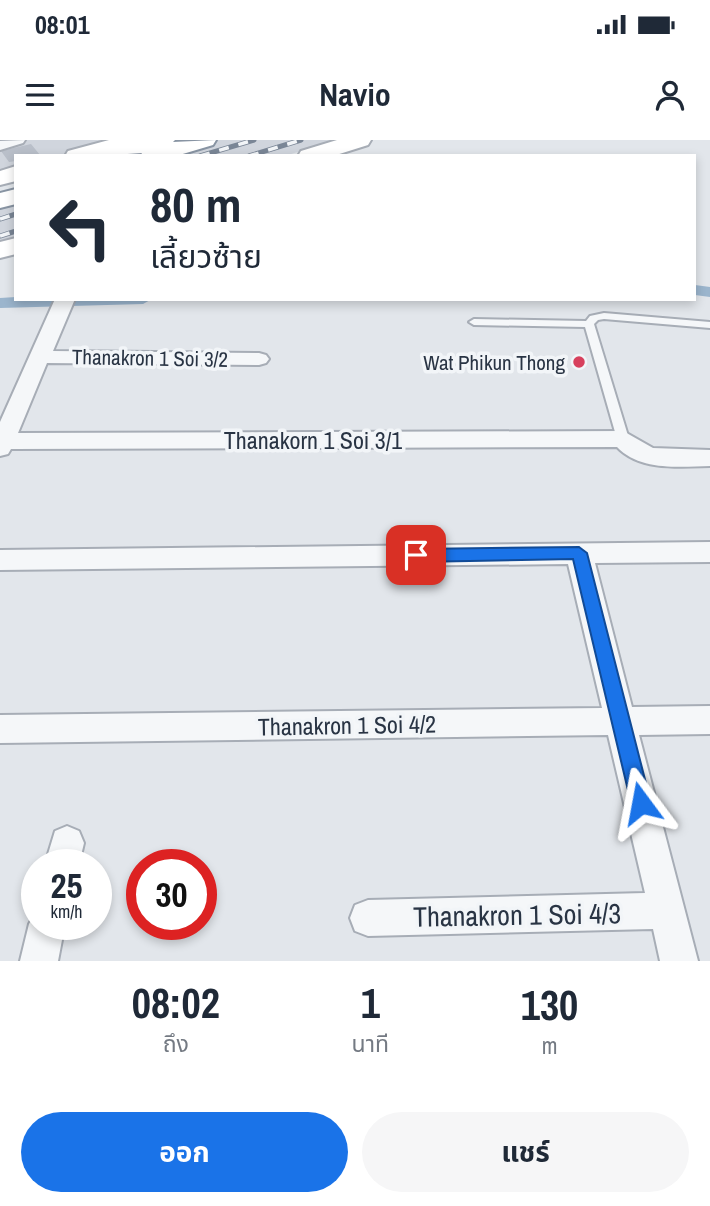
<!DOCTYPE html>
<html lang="th">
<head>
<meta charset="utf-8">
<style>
  body { margin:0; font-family:"Archivo Narrow","Noto Sans Thai",sans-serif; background:#f6f6f7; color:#1f2937; height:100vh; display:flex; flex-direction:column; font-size:26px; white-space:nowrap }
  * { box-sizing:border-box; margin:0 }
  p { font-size:23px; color:#747a83 }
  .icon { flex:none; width:38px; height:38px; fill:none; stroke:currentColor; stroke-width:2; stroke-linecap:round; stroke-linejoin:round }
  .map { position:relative; height:821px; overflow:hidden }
  .panel { display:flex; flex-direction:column; background:#fff; flex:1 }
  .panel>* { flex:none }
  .hud { position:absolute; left:14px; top:14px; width:682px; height:147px; border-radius:0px; box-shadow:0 4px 10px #0003; background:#fff; color:#1f2937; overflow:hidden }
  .speed { position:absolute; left:21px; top:709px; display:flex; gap:14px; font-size:35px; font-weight:700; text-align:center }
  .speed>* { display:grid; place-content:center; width:91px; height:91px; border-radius:50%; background:#fff; box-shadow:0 4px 10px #0003; line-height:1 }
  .speed small { font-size:18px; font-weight:400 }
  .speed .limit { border:10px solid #d22; background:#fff; color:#111 }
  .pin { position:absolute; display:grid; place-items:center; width:60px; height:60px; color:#fff; margin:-30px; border-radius:14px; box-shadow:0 4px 10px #0006 }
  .me { position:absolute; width:77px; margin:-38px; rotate:347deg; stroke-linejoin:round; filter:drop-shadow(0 0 5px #0008) }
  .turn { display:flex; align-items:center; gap:24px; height:147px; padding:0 21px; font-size:32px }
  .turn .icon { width:91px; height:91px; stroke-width:2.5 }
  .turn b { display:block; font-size:49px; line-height:60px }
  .eta { display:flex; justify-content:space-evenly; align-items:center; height:119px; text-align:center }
  .eta b { font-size:42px; font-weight:700; line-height:49px }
  .action { display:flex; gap:14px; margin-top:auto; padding:14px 21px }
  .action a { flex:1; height:80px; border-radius:42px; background:#1a73e8; color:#fff; font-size:28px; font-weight:700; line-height:80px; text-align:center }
  .action a+a { background:#f6f6f7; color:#1f2937 }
  .status { display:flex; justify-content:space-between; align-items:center; height:49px; padding:0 35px; background:#fff; direction:ltr }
  .status svg { height:19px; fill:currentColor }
  header { display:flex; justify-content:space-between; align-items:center; height:91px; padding:0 21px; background:#fff; font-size:32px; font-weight:700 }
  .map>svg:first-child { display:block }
  .built { fill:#d0d5dd }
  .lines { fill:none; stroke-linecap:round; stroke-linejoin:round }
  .canal { fill:#9bb5cd; fill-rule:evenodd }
  .building { fill:#b9bfc9 }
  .lane-casing { stroke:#a7adb6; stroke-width:4 }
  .street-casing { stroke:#a7adb6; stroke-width:4 }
  .secondary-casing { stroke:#a7adb6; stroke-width:4 }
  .highway-casing { stroke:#8894a3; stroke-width:4 }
  .lane { fill:#f5f7f9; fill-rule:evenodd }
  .street { fill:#f5f7f9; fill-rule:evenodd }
  .secondary { fill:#fff; fill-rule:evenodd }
  .highway { fill:#fff; fill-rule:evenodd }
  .rail-casing { stroke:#7a8696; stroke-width:5 }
  .rail { stroke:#f2f5f8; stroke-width:3.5; stroke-dasharray:10; stroke-linecap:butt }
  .route { fill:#1a73e8; stroke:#114b97; stroke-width:2 }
  .poi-dot { fill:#d7405d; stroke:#f2f5f8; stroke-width:2.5 }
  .labels { text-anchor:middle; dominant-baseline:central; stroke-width:7; stroke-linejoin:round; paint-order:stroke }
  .far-street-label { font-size:21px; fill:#293444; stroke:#f2f5f8 }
  .far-poi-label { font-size:21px; fill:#293444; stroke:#f2f5f8; text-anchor:end }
  .street-label { font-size:24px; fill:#293444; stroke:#f2f5f8 }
  .near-street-label { font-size:28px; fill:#293444; stroke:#f2f5f8 }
</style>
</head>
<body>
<div class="status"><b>08:01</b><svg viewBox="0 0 49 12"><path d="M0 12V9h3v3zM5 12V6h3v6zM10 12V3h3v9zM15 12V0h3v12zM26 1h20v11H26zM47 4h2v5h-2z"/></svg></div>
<header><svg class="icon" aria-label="menu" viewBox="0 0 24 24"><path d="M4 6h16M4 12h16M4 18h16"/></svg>Navio<svg class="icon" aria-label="person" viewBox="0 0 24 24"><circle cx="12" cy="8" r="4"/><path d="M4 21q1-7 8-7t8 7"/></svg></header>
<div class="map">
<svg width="710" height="821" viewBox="0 0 710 821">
  <rect width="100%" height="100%" fill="#e2e6eb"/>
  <path class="built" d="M0,0H136L81,16H16V35L0,39Z
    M183,0H335L285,16H129Z
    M16,49V98L0,103V53Z"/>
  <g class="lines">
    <path class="canal" d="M695,145L710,147V157L695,155Z
      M16,157V159H152L143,164L0,168V158Z"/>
  </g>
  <path class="building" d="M31,4L40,15L16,16V21L9,22L1,11Z"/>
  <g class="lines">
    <g class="lane-casing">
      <path id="lane" d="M604,173L710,182V188L604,179L598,180L594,184L629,299L623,303L617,299L585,187L474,185L469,182L474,179L586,181L590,176Z"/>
    </g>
    <g class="street-casing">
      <path id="street" d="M25,0L23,3L0,10V1Z
        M55,159H75L53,211L259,213L266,215L269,219L266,223L259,225L47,223L18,293L623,291L653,308L710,310V326C679,327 640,331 617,307L11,309L8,314L0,316V282Z
        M710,402V422L595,423L632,567L710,566V594L639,595L698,821H660L653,789L368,796L355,791L350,778L355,765L368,760L645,753L608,595L0,603V575L602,568L568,424L0,430V410Z
        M67,686L79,691L84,703L79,724H45L55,691Z
        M37,770V784H65L58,821H20L29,784Z"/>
    </g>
    <g class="secondary-casing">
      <path id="secondary" d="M109,0H145L142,5L102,16H65L68,11Z
        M337,0H371L368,5L333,16H298L301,11Z
        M16,26V41L0,45V31Z
        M16,98V114L0,118V102Z"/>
    </g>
    <g class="highway-casing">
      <path id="highway" d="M140,0H175L173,2L216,0L213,5L176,16H140L142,13L98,16L101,11Z
        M16,49V64L0,68V53Z"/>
    </g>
    <use href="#lane" class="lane"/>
    <use href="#street" class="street"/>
    <use href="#secondary" class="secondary"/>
    <use href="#highway" class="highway"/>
    <g class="rail-casing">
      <path id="rail" d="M200,16L254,0
        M249,16L301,0
        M0,79L16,74
        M0,96L16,91"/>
    </g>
    <use href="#rail" class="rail"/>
  </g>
  <path class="route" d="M579,407L587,413L651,663L648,670L641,673L634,670L631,663L573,419L416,422L408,415L416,409Z"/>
  <circle class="poi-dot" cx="579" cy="222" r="7"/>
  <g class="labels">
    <g class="far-street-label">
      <text transform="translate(150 218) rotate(1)">Thanakron 1 Soi 3/2</text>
    </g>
    <g class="far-poi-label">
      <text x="565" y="222">Wat Phikun Thong</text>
    </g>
    <g class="street-label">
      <text x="313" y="300">Thanakorn 1 Soi 3/1</text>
      <text transform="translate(347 585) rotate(-1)">Thanakron 1 Soi 4/2</text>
    </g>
    <g class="near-street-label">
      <text transform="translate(517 775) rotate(-1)">Thanakron 1 Soi 4/3</text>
    </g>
  </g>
</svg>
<div class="speed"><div>25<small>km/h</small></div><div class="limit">30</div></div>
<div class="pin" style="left:416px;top:415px;background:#d93025"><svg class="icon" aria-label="arrive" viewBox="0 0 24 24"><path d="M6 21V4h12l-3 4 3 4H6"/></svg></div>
<svg class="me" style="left:641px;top:663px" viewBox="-20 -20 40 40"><path d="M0-17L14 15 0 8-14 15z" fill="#1a73e8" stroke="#fff" stroke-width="4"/></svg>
<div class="hud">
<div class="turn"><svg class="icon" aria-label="left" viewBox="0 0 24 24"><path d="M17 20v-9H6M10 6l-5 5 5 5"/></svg><div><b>80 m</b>เลี้ยวซ้าย</div></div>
</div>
</div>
<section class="panel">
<div class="eta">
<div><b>08:02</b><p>ถึง</p></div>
<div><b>1</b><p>นาที</p></div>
<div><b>130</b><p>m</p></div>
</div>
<div class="action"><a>ออก</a><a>แชร์</a></div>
</section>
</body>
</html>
